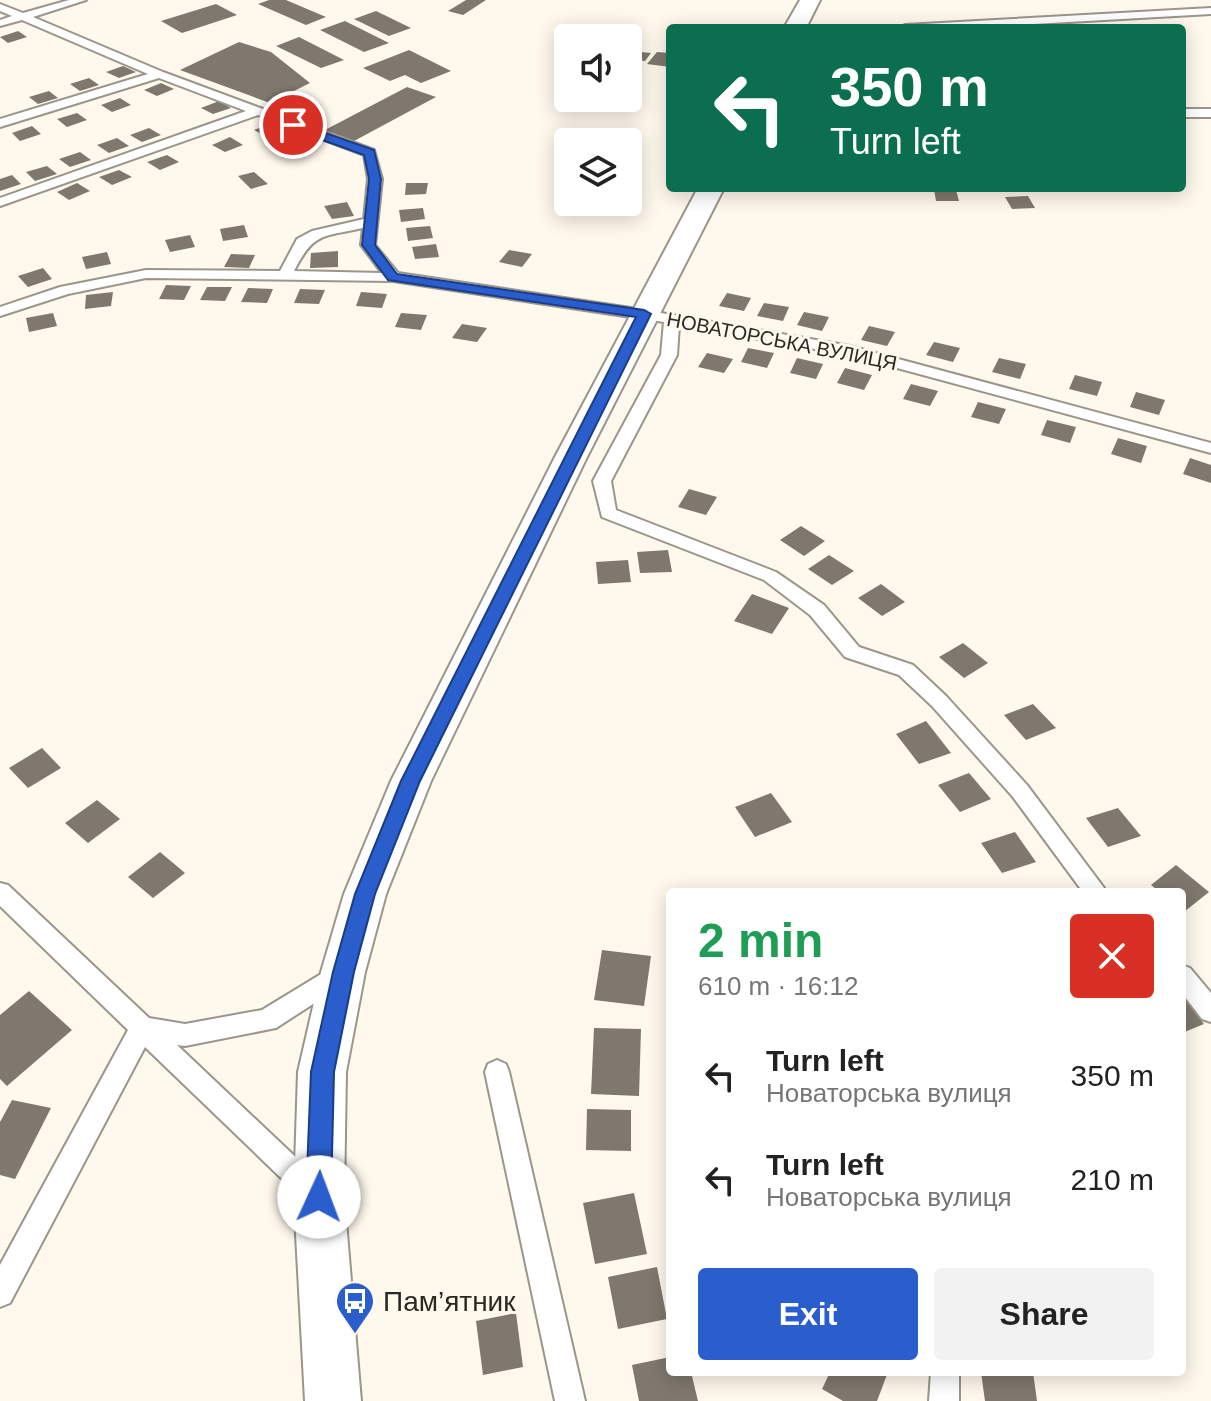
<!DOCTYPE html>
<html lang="en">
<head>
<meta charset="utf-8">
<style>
  body { margin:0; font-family:Helvetica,sans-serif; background:#f2f2f2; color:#222; height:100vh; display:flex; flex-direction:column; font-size:30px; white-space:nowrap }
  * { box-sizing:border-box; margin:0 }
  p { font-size:26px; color:#767676 }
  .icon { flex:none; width:44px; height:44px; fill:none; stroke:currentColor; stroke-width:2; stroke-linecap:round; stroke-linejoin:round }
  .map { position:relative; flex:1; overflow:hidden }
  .sheet { position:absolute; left:666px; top:888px; width:520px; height:488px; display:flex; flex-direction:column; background:#fff; border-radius:8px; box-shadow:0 4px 20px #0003 }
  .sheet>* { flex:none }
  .banner { position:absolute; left:666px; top:24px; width:520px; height:168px; border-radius:8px; box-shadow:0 4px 20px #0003; background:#0b6e4f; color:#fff; overflow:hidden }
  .buttons { position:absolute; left:554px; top:24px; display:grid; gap:16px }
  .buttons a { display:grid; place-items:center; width:88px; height:88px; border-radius:8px; background:#fff; box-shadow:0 4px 20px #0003; font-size:40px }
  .pin { position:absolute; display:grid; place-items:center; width:68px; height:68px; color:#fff; margin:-34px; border:4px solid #fff; border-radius:50%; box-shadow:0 2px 8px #0007 }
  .me { position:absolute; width:88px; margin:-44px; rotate:2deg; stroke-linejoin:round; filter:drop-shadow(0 0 6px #0008) }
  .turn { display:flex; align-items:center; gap:28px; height:168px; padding:0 32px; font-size:36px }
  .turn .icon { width:104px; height:104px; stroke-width:2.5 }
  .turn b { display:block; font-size:56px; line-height:68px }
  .round { display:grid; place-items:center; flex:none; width:84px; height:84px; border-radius:8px; background:#f2f2f2 }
  .overview { display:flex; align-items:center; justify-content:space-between; height:136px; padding:0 32px }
  h1 { font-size:48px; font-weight:700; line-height:60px; color:#1e9e55 }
  .cta { display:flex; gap:16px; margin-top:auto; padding:16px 32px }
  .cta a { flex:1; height:92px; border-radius:8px; background:#295ecc; color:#fff; font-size:32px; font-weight:700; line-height:92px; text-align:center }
  .cta a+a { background:#f2f2f2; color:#222 }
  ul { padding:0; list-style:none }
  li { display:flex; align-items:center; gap:24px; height:104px; padding:0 32px }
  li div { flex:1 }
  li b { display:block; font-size:30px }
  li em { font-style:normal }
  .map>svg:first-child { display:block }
  .building { fill:#7e786e }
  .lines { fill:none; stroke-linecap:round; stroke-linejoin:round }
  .street-casing { stroke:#9b958a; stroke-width:4 }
  .highway-casing { stroke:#9b958a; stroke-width:4 }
  .street { fill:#fff; fill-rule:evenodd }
  .highway { fill:#fff; fill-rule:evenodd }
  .route { fill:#295ecc; stroke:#1b3d85; stroke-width:2 }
  .labels { text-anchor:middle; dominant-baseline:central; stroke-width:6; stroke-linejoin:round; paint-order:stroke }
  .far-street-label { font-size:20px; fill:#2c2925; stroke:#fff8ed }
  .near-poi-label { font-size:28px; fill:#2c2925; stroke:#fff8ed; text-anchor:start }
</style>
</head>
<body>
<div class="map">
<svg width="1211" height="1401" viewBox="0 0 1211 1401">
  <rect width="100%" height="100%" fill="#fff8ed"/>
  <path class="building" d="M269,0H286L326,17L306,25L258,4Z
    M466,0H486L463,15L448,11Z
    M216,4L237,15L182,33L161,21Z
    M376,11L411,28L389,36L354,19Z
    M345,21L389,43L364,52L320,30Z
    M18,31L27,37L8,43L0,37Z
    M299,37L344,60L321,68L276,46Z
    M239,42L271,52L310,83L270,103L180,70Z
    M409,50L451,71L421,83L405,75L390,81L363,68Z
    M631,51L651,53L645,61L628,59Z
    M657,52L670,53V67L647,64Z
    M123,66L136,72L119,78L106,72Z
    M89,78L99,85L80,91L70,84Z
    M161,83L174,89L157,96L144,90Z
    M407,87L436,97L354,141L325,130Z
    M49,91L58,98L38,104L29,97Z
    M295,96L321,105L297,118L271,108Z
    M120,98L131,105L112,112L101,105Z
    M219,101L231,108L213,114L201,108Z
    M77,113L87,120L67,127L57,119Z
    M272,123L285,130L267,137L254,130Z
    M32,126L41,134L20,141L12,133Z
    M149,128L161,135L142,142L130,135Z
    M230,137L243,145L225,152L212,145Z
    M289,137L297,144L278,151L269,142Z
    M117,138L129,146L109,153L97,145Z
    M80,152L91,160L70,167L59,159Z
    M167,155L179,162L160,170L147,162Z
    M47,166L57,174L35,181L26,172Z
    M119,170L132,177L112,185L99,177Z
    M254,172L268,184L251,189L238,176Z
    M12,175L21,184L0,191V179Z
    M77,183L90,191L69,200L57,192Z
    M406,183H428L426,194L405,195Z
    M934,189L956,190L959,201H936Z
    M1028,196L1035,208L1012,209L1005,197Z
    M347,202L354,216L332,219L324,206Z
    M423,208L425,219L401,222L399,210Z
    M244,225L248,237L223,241L220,229Z
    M430,226L433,238L408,241L406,228Z
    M190,235L195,247L170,252L165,240Z
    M436,244L439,257L415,259L412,247Z
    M509,250L532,254L522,267L499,262Z
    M338,251V267L310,268L311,253Z
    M107,252L111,264L86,269L82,257Z
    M231,254L255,255L249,268L224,267Z
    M43,268L52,279L28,287L18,276Z
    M166,285L191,286L184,300L159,299Z
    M207,287H232L225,301L200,300Z
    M248,288L273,289L267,303L241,302Z
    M300,289L325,290L319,304L294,303Z
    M113,292L111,306L85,309L86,295Z
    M361,292L387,294L382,308L356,306Z
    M727,293L751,298L744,311L719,306Z
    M764,303L789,307L783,321L757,316Z
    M804,312L829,317L822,331L797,325Z
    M53,313L57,326L29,332L26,318Z
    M401,313L427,315L421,330L395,327Z
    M462,324L487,328L477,342L452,338Z
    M869,326L895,332L887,346L861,340Z
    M934,342L960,348L953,362L926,355Z
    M748,348L774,353L767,368L741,362Z
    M707,353L733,359L724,373L698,367Z
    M797,358L823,364L816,379L790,373Z
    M999,358L1026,364L1020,379L992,372Z
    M845,368L872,375L864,390L837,383Z
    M1075,375L1102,382L1097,396L1069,389Z
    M911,384L938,391L930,406L903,399Z
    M1136,392L1165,400L1159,415L1130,407Z
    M978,402L1006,409L999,424L971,417Z
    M1047,420L1076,427L1070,443L1041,435Z
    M1118,438L1147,446L1141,463L1111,454Z
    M1190,458L1211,465V483L1183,474Z
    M689,489L717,497L706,515L678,507Z
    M801,526L825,541L804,556L780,540Z
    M668,550L672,572L640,573L637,552Z
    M829,555L854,571L832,585L808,569Z
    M628,560L631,582L598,584L596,562Z
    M881,584L905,602L882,616L858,598Z
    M752,594L789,608L772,634L734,621Z
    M963,643L988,663L964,678L939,657Z
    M1033,704L1056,728L1026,740L1004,715Z
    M926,721L951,753L919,764L896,734Z
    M42,748L61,768L28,788L9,768Z
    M969,773L991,799L960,812L938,785Z
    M771,793L792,822L755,837L735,807Z
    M97,800L120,819L88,843L65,823Z
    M1118,808L1141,836L1108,847L1086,818Z
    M1015,832L1036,862L1002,873L981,843Z
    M160,852L185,873L153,898L128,877Z
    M1176,865L1209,892L1184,912L1182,892H1160L1151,885Z
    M602,950L651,956L644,1006L594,1000Z
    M29,991L72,1030L7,1086L0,1079V1015Z
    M1182,996L1204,1024L1182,1033Z
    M594,1028L641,1029L639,1096L591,1094Z
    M12,1100L51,1108L15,1179L0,1175V1122Z
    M587,1109L631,1110V1151L586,1150Z
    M634,1193L647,1254L595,1264L583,1203Z
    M657,1267L667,1319L618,1329L608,1277Z
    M516,1313L523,1367L483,1375L476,1321Z
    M670,1357V1372H691L698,1401H639L632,1365Z
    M830,1372H888L877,1401H843L822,1389Z
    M981,1372H1033L1037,1401H985Z"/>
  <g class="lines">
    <g class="street-casing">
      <path id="street" d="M69,0H86L33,17L163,72L374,150L382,179L375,245L398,273L644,310L850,346L1211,443V453L849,355L679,325L677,355L611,481L616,510L776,572L824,605L859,647L913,665L946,696L1027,785L1107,892H1083L1013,797L932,706L899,675L845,657L810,615L764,580L602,517L593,481L661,355L664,322L393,281L146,278L68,294L0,316V307L60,287L146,270L280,271L297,239L312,231L364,219L368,179L364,155L258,115L0,206V198L246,111L159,78L0,127V119L148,74L22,20L0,26V20L12,16L0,11V4L23,13ZM363,228L361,245L382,273L294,271C314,232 322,237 363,228Z
        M1211,8V14L964,28H899L905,25Z
        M1182,109H1211V117H1182Z
        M0,883L8,885L149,1018L185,1024L262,1010L331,968L339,965L347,968L351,975L347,982L276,1028L185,1046L177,1045L322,1182L326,1191L322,1200L313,1204L304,1200L145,1047L10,1303L0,1307V1265L128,1030L0,906Z
        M1182,965L1190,968L1211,993V1022L1202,1019L1182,993Z
        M497,1060L506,1064L509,1072L585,1401H555L485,1072L488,1064Z
        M931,1372H959V1401H929Z"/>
    </g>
    <g class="highway-casing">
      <path id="highway" d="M800,0H820L806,28H784Z
        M698,188H724L587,457L431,781L386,894L365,972L346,1072L344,1197L361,1401H305L294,1197L298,1072L321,972L344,894L391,781L555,457Z"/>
    </g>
    <use href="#street" class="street"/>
    <use href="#highway" class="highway"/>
  </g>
  <path class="route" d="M289,123H297L374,150L381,179L375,245L397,274L644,310L651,314L420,781L375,894L354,972L334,1072L331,1197L327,1205L319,1209L310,1205L306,1197L311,1072L333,972L355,894L401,781L636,317L388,280L362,245L369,179L364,155L289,128Z"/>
  <defs>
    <g id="bus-pin" transform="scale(2)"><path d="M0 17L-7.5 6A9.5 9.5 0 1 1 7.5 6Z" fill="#295ecc" stroke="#fff8ed"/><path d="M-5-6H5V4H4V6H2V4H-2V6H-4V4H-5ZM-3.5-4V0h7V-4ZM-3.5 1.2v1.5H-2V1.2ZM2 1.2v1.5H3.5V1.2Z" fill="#fff"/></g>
  </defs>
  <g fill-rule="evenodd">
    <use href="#bus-pin" x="355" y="1301"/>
  </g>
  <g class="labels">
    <g class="far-street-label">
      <text transform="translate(782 341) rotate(11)">НОВАТОРСЬКА ВУЛИЦЯ</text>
    </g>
    <g class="near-poi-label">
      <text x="383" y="1301">Пам’ятник</text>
    </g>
  </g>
</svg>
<div class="buttons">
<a><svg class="icon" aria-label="sound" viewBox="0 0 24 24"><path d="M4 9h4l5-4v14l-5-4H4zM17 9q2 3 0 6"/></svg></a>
<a><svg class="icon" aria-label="layers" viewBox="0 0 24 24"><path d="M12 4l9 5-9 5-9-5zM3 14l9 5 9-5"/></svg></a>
</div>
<div class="pin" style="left:293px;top:125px;background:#d93025"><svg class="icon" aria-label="arrive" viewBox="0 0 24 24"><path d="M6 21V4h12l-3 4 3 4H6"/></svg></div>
<svg class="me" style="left:319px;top:1197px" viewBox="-20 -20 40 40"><circle r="19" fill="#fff"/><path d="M0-13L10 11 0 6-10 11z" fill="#295ecc"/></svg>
<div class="banner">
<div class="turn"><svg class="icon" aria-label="left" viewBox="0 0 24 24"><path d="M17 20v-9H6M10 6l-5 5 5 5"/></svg><div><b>350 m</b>Turn left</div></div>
</div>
<section class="sheet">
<div class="overview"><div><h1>2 min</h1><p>610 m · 16:12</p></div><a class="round" style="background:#d93025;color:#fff"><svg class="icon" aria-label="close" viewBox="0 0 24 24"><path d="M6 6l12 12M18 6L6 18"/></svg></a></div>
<ul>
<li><svg class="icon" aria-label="left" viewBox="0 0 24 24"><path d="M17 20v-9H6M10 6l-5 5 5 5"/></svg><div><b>Turn left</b><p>Новаторська вулиця</p></div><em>350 m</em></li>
<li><svg class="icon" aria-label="left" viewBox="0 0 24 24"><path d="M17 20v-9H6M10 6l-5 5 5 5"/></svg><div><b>Turn left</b><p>Новаторська вулиця</p></div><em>210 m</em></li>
</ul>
<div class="cta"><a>Exit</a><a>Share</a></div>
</section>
</div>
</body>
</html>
